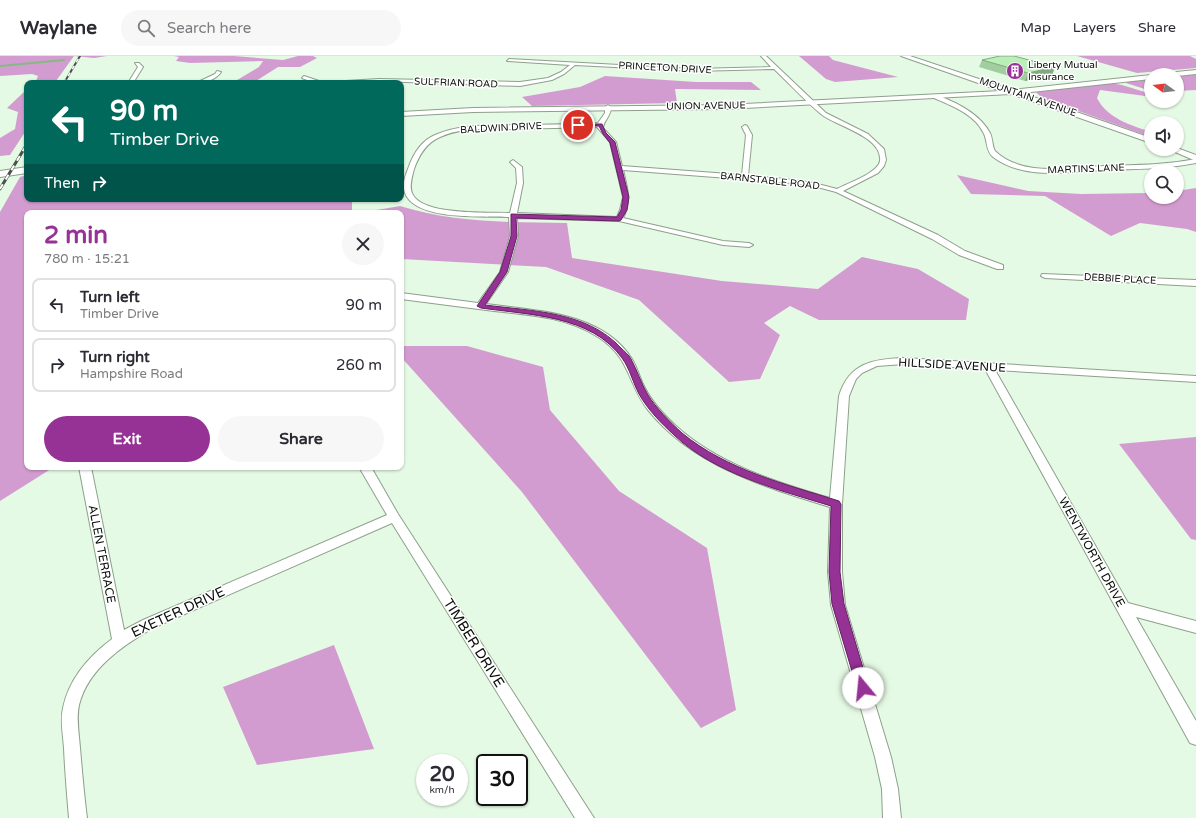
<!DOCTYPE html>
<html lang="en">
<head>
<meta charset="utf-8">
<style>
  body { margin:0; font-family:"Varela Round",sans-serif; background:#f7f7f7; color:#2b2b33; height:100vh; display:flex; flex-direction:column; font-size:15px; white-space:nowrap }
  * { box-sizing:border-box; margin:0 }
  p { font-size:13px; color:#7c7c81 }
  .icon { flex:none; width:22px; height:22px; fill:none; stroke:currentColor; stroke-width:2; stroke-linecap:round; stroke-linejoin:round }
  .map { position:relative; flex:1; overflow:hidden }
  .panel { position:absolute; left:24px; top:154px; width:380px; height:260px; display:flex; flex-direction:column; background:#fff; border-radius:8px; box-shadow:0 1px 3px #0004 }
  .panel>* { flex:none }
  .top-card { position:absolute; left:24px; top:24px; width:380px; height:122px; border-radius:8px; box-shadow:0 1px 3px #0004; background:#00695c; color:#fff; overflow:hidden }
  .needle { width:26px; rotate:285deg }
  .buttons { position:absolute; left:1144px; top:12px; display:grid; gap:8px }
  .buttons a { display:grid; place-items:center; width:40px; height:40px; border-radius:50%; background:#fff; box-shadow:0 1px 3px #0004; font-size:20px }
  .speed { position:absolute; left:416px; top:698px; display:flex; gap:8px; font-size:20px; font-weight:700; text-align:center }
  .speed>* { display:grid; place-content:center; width:52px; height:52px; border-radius:50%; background:#fff; box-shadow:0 1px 3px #0004; line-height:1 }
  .speed small { font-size:10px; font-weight:400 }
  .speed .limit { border:2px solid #111; border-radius:6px; background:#fff; color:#111 }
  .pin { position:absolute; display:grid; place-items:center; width:34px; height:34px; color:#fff; margin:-17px; border:2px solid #fff; border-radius:50%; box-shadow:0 1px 4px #0007 }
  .me { position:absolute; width:44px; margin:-22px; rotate:343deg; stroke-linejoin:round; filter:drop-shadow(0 0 3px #0008) }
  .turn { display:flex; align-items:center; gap:14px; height:84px; padding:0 20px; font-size:18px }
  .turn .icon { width:52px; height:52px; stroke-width:2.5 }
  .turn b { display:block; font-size:28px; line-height:34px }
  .then { display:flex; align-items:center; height:38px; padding:0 20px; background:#0003; gap:8px; font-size:15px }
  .round { display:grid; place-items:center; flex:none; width:42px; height:42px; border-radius:21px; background:#f7f7f7 }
  .overview { display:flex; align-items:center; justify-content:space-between; height:68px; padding:0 20px }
  h1 { font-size:24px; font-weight:800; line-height:30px; color:#963195 }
  .primary-button { display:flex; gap:8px; margin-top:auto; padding:8px 20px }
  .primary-button a { flex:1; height:46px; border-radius:24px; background:#963195; color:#fff; font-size:16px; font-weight:800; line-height:46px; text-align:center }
  .primary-button a+a { background:#f7f7f7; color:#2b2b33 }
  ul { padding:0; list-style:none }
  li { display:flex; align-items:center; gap:12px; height:54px; margin:0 8px 6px; padding:0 12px; border:2px solid #e1e1e2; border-radius:8px }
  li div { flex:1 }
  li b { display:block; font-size:15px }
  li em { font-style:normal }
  header { display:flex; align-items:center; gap:24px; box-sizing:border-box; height:56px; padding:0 20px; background:#fff; border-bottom:1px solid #e1e1e2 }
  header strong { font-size:19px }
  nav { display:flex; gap:22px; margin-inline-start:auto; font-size:14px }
  .search { width:280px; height:36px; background:#f7f7f7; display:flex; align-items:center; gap:10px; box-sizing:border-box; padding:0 14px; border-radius:22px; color:#7c7c81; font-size:15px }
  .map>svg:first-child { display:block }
  .forest { fill:#d39cd0 }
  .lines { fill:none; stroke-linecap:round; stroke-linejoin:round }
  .stream { stroke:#85b983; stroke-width:2 }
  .minor-casing { stroke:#8da08b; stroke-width:2 }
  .secondary-casing { stroke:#8da08b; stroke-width:2 }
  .minor { fill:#fff; fill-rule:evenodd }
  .secondary { fill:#fff; fill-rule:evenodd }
  .rail-far1-casing { stroke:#495449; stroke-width:2 }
  .rail-casing { stroke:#495449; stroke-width:3 }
  .rail-far1 { stroke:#fff; stroke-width:1.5; stroke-dasharray:4; stroke-linecap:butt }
  .rail { stroke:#fff; stroke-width:2; stroke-dasharray:5.5; stroke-linecap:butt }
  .wall { fill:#a0ce9e }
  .shaded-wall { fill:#82a881 }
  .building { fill:#baf0b8; stroke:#82a881 }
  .route { fill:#963195; stroke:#622061 }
  .labels { text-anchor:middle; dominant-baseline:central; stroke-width:3; stroke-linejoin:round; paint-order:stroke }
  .far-poi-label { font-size:10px; fill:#070d07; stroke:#fff; text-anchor:start }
  .far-street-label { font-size:10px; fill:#070d07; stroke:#fff }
  .street-label { font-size:12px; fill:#070d07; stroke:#fff }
  .near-street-label { font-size:14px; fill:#070d07; stroke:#fff }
</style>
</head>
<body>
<header>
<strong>Waylane</strong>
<div class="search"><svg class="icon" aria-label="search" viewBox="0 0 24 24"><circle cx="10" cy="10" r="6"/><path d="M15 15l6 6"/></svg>Search here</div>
<nav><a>Map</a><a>Layers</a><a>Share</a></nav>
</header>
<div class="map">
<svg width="1196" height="762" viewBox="0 0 1196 762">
  <rect width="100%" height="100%" fill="#e5fae4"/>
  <path class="forest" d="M0,0H107L94,2L74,0L56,25L35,27L38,20L32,18L0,20Z
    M174,0H234L283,4L298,0H313L317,2L300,11H278L253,27H232L259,11L263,5L190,7L176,5L179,1Z
    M799,0H829L833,4L898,21L835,26L826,23Z
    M1077,0H1190L1196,3V12L1137,17Z
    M1196,18V34L1177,35V20Z
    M605,20L696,26H751L761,34L675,33L677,47L532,50L522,41L580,31Z
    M1151,23V35L1126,27L1127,26Z
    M1110,27L1122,29L1148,37L1145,40L1100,34L1097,42C1107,62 1130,69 1151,76V81L1042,42L1036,36Z
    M25,35H27V73L10,99L0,100V82L15,73L18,56L7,52Z
    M27,119V143H352V157H27V411H54L0,445V156L20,121Z
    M957,119L1028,135L1081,138L1151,137V141H1177V135L1196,132V176L1187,173L1140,167L1111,180L1045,140L971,138Z
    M400,150C454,167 511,166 567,167L572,202L722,225L818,233L862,201L918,213L969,243L966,264H819L790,250L764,267L780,279L760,323L729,326L639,244L546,211L401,203V157H359Z
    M401,290H467L543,311L550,354L619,435L707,492L736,654L701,672L522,436L401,301Z
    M1196,381V484L1191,483L1119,388Z
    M334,589L374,693L257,709L223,631Z"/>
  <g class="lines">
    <path class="stream" d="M0,10L64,4"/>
    <g class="minor-casing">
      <path id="minor" d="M761,0H766L826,57L868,78L884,93L886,104L884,110L878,117L843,135L938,179L965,195L1003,209V213H997L959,199L932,183L836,136L821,132L792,127L623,114C627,131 632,145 623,162L723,185L749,187L753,189L749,191L723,189L619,165L517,162L518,180L508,216L486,248C537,255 602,256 632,303C637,311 639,320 643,328C650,344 662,357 675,369C717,408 776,426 830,442L839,340C849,307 873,303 904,302L1196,320V326L995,314L1128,547L1196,565V577L1136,561L1196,665V689L1190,687L985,313L904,308L877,310L862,317L856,323L849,340L842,448V516L845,549L891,701L898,733L901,762H883L882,733L875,701L831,549L828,516L830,451C765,431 693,410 648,354C627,327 631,302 598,281C567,261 530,259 494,255C463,251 432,247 401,243V237L478,247L500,216L510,180L509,161C485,160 415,165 405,137C402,129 405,120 408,113C413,98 421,85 435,79C460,68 488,70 513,69C542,69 570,68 598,67L605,57V51L608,49L611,51C611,60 604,64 603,72L616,86L622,110L742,119L746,79L742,71L745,69L747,70L752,79L748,120C779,122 808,124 837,133C848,127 878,117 880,105C883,80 835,70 821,58C804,44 790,28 774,13L693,15L575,9L564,18L552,24L520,30L379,25L329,27V26L379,23L520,26L548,22L561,16L570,9L507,5L509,3L693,13L771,11ZM597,71L610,86L623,141L620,154L617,161L517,157L523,127L522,111L513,104L510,106L516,112L517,127L510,157C489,156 421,160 412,137C409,130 412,121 414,113C419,99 426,87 440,81C462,71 488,73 512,73C540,72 569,72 597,71Z
        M135,7H139L143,11L133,27H128L138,11Z
        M217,15L221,16C216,24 204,27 196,27L215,18Z
        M304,20L322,26V27H315L302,22Z
        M936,39C956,46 980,58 990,77C993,83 992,90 995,95C1005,105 1020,110 1034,112C1057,115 1081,111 1104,110C1135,109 1165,109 1196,103V107C1166,113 1136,113 1105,114C1068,115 1025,125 993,101C985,94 988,84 983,76C974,58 952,50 934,42L933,41Z
        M1042,218L1196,224V230L1045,222L1041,220Z
        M79,411H91L124,574L143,564L387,459L359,411H371L398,458L594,762H575L392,467L153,572C122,590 88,613 79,649C76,663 79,678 80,692C82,715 84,739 87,762H69C67,739 65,715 64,692C63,678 60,665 63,652C69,623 89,600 112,583Z"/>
    </g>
    <g class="secondary-casing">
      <path id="secondary" d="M901,0H910L1012,34L1151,19V23L1022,37L1151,82V87L1011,38L725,53L473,56L401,60V56L473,52L725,49L1001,35Z
        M1196,14V18L1177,20L1163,19L1166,17Z
        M1177,92L1196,99V105L1168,93Z
        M27,111V117L0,121V115Z"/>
    </g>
    <use href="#minor" class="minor"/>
    <use href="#secondary" class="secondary"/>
    <g class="rail-far1-casing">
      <path id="rail-far1" d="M64,27L80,0"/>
    </g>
    <g class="rail-casing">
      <path id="rail" d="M0,133L27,88"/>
    </g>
    <use href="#rail-far1" class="rail-far1"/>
    <use href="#rail" class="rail"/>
  </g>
  <path class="wall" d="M982,4L1055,11L1052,19L1025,25L979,11Z"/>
  <path class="shaded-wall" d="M1055,11L1052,19L1025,25L1028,17Z"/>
  <path class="building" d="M1000,0H1014L1055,11L1028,17L982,4Z"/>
  <path class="route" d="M578,68H602L606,77L615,86L629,141L627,154L621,164L619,165L516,162L517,180L507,216L485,249C531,255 587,255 621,292C624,295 629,299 631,303C637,314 641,327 648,339C656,352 670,366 682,377C727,414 785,428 839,445L841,448L840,516L844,548L869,632L867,636L863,638L858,636L857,632L832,548L829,516L831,450C779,434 715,418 674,379C661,367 648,354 639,338C633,327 630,313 622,302C591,259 529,259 481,252L477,250L500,216L511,180V158L617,161L621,154L623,141L610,87L603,78L599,70H576Z"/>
  <defs>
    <g id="building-disc" transform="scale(0.9)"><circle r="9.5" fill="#963195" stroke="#fff"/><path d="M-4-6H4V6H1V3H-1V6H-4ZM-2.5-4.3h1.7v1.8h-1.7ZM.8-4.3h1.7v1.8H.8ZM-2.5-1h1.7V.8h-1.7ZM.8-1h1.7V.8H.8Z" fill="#fff"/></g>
  </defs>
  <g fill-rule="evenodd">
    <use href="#building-disc" x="1015" y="15"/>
  </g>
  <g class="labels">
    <g class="far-poi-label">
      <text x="1028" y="9">Liberty Mutual<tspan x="1028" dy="12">Insurance</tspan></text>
    </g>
    <g class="far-street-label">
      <text transform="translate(665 12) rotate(3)">PRINCETON DRIVE</text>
      <text transform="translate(456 27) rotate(2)">SULFRIAN ROAD</text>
      <text transform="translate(1028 41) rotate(19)">MOUNTAIN AVENUE</text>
      <text transform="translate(706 50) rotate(-1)">UNION AVENUE</text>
      <text transform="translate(501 72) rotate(-3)">BALDWIN DRIVE</text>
      <text transform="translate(1086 113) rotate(-2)">MARTINS LANE</text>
      <text transform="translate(770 125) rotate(6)">BARNSTABLE ROAD</text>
      <text transform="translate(1120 223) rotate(3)">DEBBIE PLACE</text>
    </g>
    <g class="street-label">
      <text transform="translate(952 309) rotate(3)">HILLSIDE AVENUE</text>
      <text transform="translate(1092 496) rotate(61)">WENTWORTH DRIVE</text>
      <text transform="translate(102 498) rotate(79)">ALLEN TERRACE</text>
    </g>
    <g class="near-street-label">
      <text transform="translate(178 556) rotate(-25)">EXETER DRIVE</text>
      <text transform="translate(474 587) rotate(58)">TIMBER DRIVE</text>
    </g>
  </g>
</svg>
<div class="buttons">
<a><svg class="needle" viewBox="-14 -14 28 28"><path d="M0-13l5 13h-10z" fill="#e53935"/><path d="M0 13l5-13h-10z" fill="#7c7c81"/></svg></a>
<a><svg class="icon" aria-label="sound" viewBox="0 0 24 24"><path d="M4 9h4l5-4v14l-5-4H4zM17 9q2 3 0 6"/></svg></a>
<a><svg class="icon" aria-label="search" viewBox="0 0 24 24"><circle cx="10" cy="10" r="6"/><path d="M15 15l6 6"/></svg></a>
</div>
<div class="speed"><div>20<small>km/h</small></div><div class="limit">30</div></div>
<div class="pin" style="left:578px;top:69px;background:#d93025"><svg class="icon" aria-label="arrive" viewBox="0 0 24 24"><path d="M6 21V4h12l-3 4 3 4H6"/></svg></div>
<svg class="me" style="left:863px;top:632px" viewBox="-20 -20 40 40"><circle r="19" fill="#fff"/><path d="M0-13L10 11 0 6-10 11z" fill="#963195"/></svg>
<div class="top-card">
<div class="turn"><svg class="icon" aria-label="left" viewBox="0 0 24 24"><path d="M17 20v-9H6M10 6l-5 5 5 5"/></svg><div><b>90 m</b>Timber Drive</div></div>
<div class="then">Then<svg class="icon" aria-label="right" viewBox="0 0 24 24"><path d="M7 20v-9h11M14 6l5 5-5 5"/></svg></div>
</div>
<section class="panel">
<div class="overview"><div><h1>2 min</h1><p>780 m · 15:21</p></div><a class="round"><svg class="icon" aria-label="close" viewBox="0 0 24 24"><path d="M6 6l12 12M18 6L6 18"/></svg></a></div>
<ul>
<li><svg class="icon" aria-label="left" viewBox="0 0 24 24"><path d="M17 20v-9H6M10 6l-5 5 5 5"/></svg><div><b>Turn left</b><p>Timber Drive</p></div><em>90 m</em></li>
<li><svg class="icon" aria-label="right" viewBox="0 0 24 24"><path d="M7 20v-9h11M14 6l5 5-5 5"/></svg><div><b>Turn right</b><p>Hampshire Road</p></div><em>260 m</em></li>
</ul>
<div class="primary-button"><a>Exit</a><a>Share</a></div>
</section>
</div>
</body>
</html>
